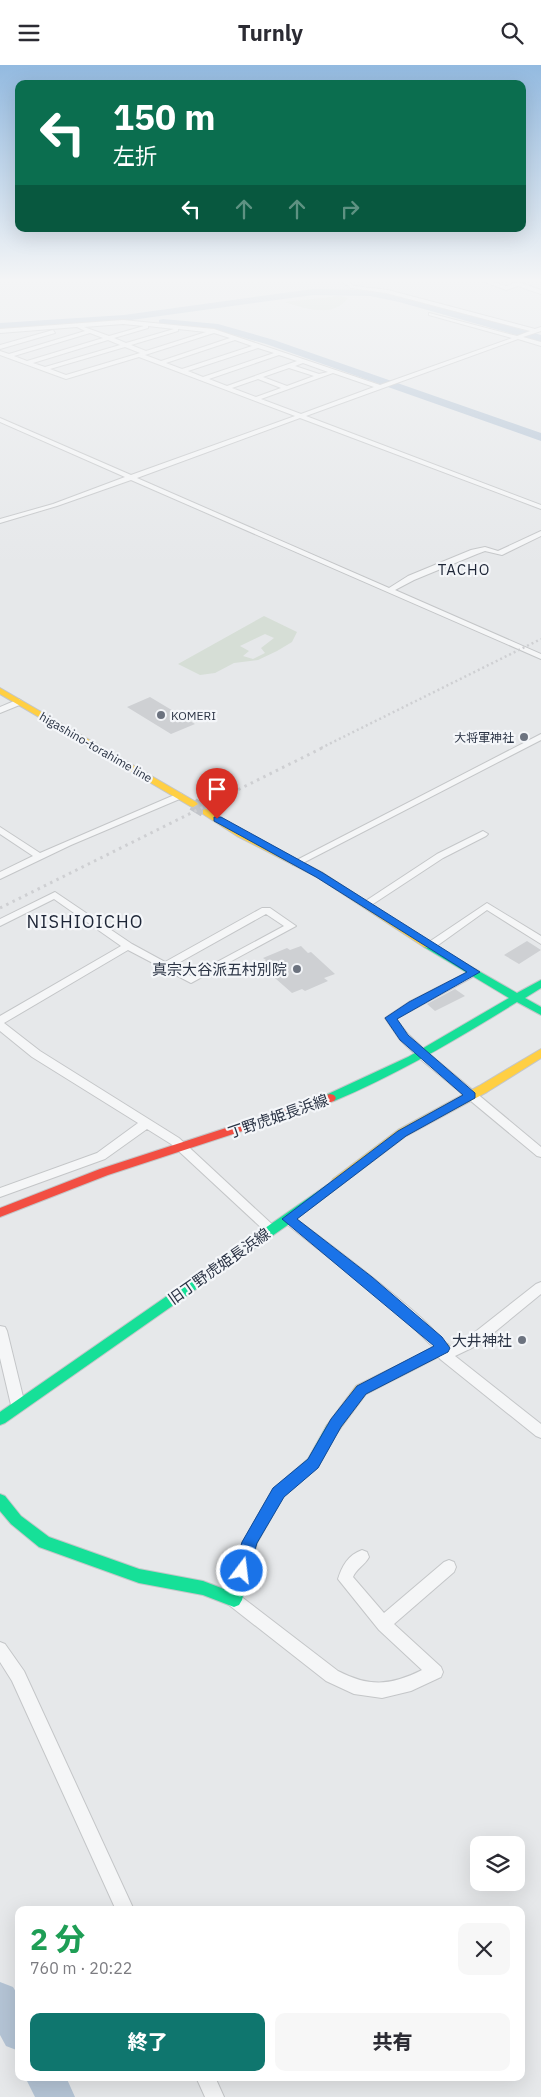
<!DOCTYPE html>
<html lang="ja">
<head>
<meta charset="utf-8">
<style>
  body { margin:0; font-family:"IBM Plex Sans","Noto Sans JP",sans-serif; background:#f7f7f7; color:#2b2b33; height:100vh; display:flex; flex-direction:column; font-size:19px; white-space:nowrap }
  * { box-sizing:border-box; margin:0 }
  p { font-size:16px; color:#7c7c81 }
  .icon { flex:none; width:28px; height:28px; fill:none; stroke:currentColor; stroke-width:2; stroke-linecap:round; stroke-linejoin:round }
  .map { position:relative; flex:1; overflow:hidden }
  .side { position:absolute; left:15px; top:1841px; width:510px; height:175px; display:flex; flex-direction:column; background:#fff; border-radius:10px; box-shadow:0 5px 20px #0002 }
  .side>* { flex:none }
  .banner { position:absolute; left:15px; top:15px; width:511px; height:152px; border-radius:10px; box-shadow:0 5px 20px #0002; background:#0b6e4f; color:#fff; overflow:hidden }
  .tools { position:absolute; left:470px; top:1771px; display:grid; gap:10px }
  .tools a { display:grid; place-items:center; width:55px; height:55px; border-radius:10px; background:#fff; box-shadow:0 5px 20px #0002; font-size:25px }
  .pin { position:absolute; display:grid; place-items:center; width:42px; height:42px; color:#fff; margin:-51px -21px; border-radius:50% 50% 50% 0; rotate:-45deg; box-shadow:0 0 5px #0007 }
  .pin .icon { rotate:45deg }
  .me { position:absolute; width:55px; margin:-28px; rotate:15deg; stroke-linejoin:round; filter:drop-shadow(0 0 4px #0008) }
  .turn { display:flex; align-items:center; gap:18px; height:105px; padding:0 15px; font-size:22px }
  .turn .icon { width:65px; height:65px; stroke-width:2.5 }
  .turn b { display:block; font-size:35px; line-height:42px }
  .lanes { display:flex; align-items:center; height:48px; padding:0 15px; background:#0003; justify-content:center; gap:25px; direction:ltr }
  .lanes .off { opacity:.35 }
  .round { display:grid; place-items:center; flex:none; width:52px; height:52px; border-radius:10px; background:#f7f7f7 }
  .overview { display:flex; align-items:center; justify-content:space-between; height:85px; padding:0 15px }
  h1 { font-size:30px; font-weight:800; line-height:38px; color:#1e9e55 }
  .cta { display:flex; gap:10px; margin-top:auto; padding:10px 15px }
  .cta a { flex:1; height:58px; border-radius:10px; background:#0f766e; color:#fff; font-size:20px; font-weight:800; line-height:58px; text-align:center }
  .cta a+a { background:#f7f7f7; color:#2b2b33 }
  header { display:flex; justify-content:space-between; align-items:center; height:65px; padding:0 15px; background:#fff; font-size:22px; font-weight:800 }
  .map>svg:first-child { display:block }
  .green { fill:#d6ded6; fill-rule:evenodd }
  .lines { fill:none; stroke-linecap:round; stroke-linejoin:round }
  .river { fill:#b4c4d5; fill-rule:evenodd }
  .building { fill:#ced0d3 }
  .secondary-tunnel { stroke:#c1c4c9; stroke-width:13; stroke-dasharray:13 7; stroke-linecap:butt }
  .street-casing { stroke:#c4c6c8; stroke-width:2 }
  .fast-casing { stroke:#c4c6c8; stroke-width:2 }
  .slow-casing { stroke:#c4c6c8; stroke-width:2 }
  .jam-casing { stroke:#c4c6c8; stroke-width:2 }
  .street { fill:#f5f6f7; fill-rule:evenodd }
  .fast { fill:#16e098; fill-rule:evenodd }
  .slow { fill:#ffcf43; fill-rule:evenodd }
  .jam { fill:#f24e42; fill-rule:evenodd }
  .rail-far1 { stroke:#cecfd2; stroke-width:2.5; stroke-dasharray:2 3; stroke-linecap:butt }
  .rail { stroke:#cecfd2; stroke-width:3; stroke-dasharray:2.5 4.5; stroke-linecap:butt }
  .route { fill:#1a73e8; stroke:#114b97 }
  .poi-dot { fill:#6c737f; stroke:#f4f6f9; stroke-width:2 }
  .labels { text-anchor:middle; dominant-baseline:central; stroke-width:4.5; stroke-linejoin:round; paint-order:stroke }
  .far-poi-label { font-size:12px; fill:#2b3445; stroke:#f4f6f9; text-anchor:start }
  .far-street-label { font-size:12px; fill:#2b3445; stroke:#f4f6f9 }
  .far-quarter-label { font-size:15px; letter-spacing:1px; fill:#1d2536; stroke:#f4f6f9 }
  .poi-label { font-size:15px; fill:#2b3445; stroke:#f4f6f9; text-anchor:end }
  .street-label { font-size:15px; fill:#2b3445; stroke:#f4f6f9 }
  .quarter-label { font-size:18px; letter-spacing:1px; fill:#1d2536; stroke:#f4f6f9 }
</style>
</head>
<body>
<header><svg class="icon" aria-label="menu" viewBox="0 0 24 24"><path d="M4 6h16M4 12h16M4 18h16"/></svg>Turnly<svg class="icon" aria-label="search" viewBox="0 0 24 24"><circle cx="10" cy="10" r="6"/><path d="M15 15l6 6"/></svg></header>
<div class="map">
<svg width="541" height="2032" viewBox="0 0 541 2032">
  <rect width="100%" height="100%" fill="#e6e8ea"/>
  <path class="green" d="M340,231L348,233C333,254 304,243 284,237Z
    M264,551L297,567L292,577L277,586L258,595L234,598L215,608L200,610L178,599ZM265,569L274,573L261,583L265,588L253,594L243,591L249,586L240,581Z"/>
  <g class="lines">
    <path class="river" d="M313,224L370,225L401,231L541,270V277L399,237L370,231L313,230L124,256L0,264V258L124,250Z
      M163,254L218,259L274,275L541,368V376L266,279L217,265L159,259V255Z
      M0,1917L13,1922L19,1932V1986L6,1981L0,1970Z
      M25,2012H66L75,2032H35Z"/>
  </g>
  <path class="building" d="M150,632L195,659L171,669L127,642Z
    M527,876L541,885L519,899L504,890Z
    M301,881L308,888L311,887L335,909L324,913L328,916L305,926L302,924L292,928L259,899L266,895L263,893L287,883L290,885Z
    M455,924L465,931L435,946L427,939Z"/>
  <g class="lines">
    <path class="secondary-tunnel" d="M193,739L206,747"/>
    <g class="street-casing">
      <path id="street" d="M340,215H346L354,221L388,225L535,264L541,262V266L523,272L541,277V281L518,274L306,351L541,440V444L300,353L137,413L389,523L408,511L471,485L485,482L498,486L541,466V471L502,490L485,486L477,489L414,515L395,525L541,589V594L131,415L57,441L0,458V454L53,439L125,412L0,357V353L131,410L295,351L139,292L66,314L0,290V286L9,289L85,266L77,262L0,268V264L123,255L214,264L380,320L512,273L429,250V248L517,271L530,266L386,228L351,223ZM123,259L144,261L109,271L84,262ZM148,261L174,264L126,278L114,273L148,263ZM178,264L206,267L146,286L131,280L178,266ZM90,268L103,273L27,296L14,291ZM214,268L230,273L161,296L145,290ZM108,275L120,280L45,302L33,298ZM235,275L252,281L182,304L166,298ZM125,282L140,288L66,310L50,304ZM258,283L274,288L203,312L188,306ZM279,290L297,296L227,321L209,314ZM303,298L328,307L319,309L295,301ZM289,303L314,311L287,321L263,312ZM333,308L374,322L301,349L261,334ZM258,314L281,323L256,332L232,323Z
        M479,215H488L506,221L518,217L541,225V229L518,221L506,225Z
        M53,265L55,268L0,284V280Z
        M19,634L23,637L22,639L0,648V642Z
        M541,669V675L299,800H293L291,798Z
        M179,728L182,729V733L71,780L0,814V807L33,791L0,769V762L40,788Z
        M483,766L488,769L486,771L443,793L370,841H362L361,839L437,789Z
        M55,827L132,879L165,897L262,843H270L296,861L191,918L128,885L4,958L40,986L179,1073L275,1162L277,1165L275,1168H267L171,1079L147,1064L105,1094L0,1132V1123L97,1088L138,1058L32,992L0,966V951L121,881L54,834L0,861V854ZM266,849L284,861L191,911L173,901Z
        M487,838L541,871V879L487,845L434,883H426L425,881L426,879Z
        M474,904L479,907L478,909L396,954L408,969L427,987L541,1082V1092L537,1091L419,993L400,975L385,953L409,937Z
        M288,1150L292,1151C326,1176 360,1202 393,1229C412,1245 434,1261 447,1283L470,1271L536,1219L541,1217V1229L480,1279L455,1291L541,1359V1373L536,1371L440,1294L433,1282L395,1245L284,1157L282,1154L284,1151Z
        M0,1261L5,1262L7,1266L25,1340L23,1344L18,1346L13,1344L11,1340L0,1293Z
        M362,1485L367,1487L369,1492C365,1500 356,1504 353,1512L384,1548L444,1497L449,1495L454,1497L456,1502L454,1507L394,1559L441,1602L443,1607L441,1612L411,1626L382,1633L354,1629L326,1616L229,1540L226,1535L229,1530L234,1528L239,1530L338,1606C369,1622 390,1621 422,1605L379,1565L338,1514C342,1501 348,1490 362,1485Z
        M0,1577L5,1579L24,1606L134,1845H116L12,1616L0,1597Z
        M196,2012H215L224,2032H205Z"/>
    </g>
    <g class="fast-casing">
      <path id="fast" d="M428,877L517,928L541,915V923L525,933L541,942V950L517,937C458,974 398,1009 334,1036H326L324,1033L326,1030L408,992L509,933L424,882L423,880Z
        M337,1113L341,1114L343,1117L341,1120L292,1157L5,1358L0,1360V1347Z
        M332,1358L337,1360L339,1364L318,1402L283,1432L257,1478L242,1535L239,1540L234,1542L203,1530L139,1518L39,1482L11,1459L0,1446V1429L5,1431L21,1451L49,1472L139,1504L203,1516L229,1526L243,1477L273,1424L308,1394L327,1360Z"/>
    </g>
    <g class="slow-casing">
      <path id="slow" d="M0,623L196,737L198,739L193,742L190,741L0,629Z
        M206,744L243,767L323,808L433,880L428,883L424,882L317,812L237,771L203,749V745Z
        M541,984V993L487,1027L406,1071L341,1120H333L331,1117L333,1114L398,1065L479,1021Z
        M443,1278L448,1279L450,1283L448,1287L366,1329L337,1368L332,1370L327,1368L325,1364L327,1360L356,1321Z"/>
    </g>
    <g class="jam-casing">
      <path id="jam" d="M330,1029L334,1030L336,1033L334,1036L108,1110L0,1152V1143L100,1104Z"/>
    </g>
    <use href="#street" class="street"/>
    <use href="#fast" class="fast"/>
    <use href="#slow" class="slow"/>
    <use href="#jam" class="jam"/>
    <path class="rail-far1" d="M321,683L541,574"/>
    <path class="rail" d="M0,843L324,682"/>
  </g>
  <linearGradient id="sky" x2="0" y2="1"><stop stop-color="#93bae0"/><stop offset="0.43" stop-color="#f4f5f6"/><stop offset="1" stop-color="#f4f5f6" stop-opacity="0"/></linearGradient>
  <rect width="541" height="500" fill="url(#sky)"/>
  <path class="route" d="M214,752H221L323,808L480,907L397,954L408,970L475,1028V1033L406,1071L297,1154L372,1212L442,1272L450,1283L448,1287L366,1329L341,1362L318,1403L284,1432L257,1478L247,1511L242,1513L236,1511L234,1506L242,1477L273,1423L308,1394L331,1354L357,1321L434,1281L282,1154L398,1066L463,1030L400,975L385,953L409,937L467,907L316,812L214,756Z"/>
  <g class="poi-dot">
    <circle cx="161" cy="650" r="5"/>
    <circle cx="524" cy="672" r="5"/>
    <circle cx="297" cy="904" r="5"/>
    <circle cx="522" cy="1275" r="5"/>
  </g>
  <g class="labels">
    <g class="far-poi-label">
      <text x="171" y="650">KOMERI</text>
      <text x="514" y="672" text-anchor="end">大将軍神社</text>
    </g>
    <g class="far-street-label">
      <text transform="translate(96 682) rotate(30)">higashino-torahime line</text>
    </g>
    <g class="far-quarter-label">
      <text x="464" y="504">TACHO</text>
    </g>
    <g class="poi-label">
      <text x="287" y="904">真宗大谷派五村別院</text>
      <text x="512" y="1275">大井神社</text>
    </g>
    <g class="street-label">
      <text transform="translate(278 1051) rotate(-19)">丁野虎姫長浜線</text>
      <text transform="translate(219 1201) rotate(-35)">旧丁野虎姫長浜線</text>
    </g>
    <g class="quarter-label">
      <text x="85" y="856">NISHIOICHO</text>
    </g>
  </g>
</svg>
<div class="tools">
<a><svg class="icon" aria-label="layers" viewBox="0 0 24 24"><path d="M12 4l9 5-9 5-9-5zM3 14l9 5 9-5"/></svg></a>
</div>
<div class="pin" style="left:217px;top:754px;background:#d93025"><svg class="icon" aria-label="arrive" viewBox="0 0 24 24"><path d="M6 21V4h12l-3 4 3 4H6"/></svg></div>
<svg class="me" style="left:242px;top:1506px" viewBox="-20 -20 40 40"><circle r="17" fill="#1a73e8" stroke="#fff" stroke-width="3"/><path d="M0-11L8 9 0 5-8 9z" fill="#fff"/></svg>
<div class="banner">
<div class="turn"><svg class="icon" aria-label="left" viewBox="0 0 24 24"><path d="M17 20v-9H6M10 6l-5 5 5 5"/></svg><div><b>150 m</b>左折</div></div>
<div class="lanes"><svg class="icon" aria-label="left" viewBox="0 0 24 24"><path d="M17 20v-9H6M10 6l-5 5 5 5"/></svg><svg class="icon off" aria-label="ahead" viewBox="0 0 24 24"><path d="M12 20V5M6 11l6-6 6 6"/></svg><svg class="icon off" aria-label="ahead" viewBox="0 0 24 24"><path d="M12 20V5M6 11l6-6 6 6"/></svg><svg class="icon off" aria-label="right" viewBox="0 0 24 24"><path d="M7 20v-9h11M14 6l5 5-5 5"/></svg></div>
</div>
<section class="side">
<div class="overview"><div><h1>2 分</h1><p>760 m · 20:22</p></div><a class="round"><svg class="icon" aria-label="close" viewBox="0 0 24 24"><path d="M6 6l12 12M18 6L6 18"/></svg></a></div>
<div class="cta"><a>終了</a><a>共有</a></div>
</section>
</div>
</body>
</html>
